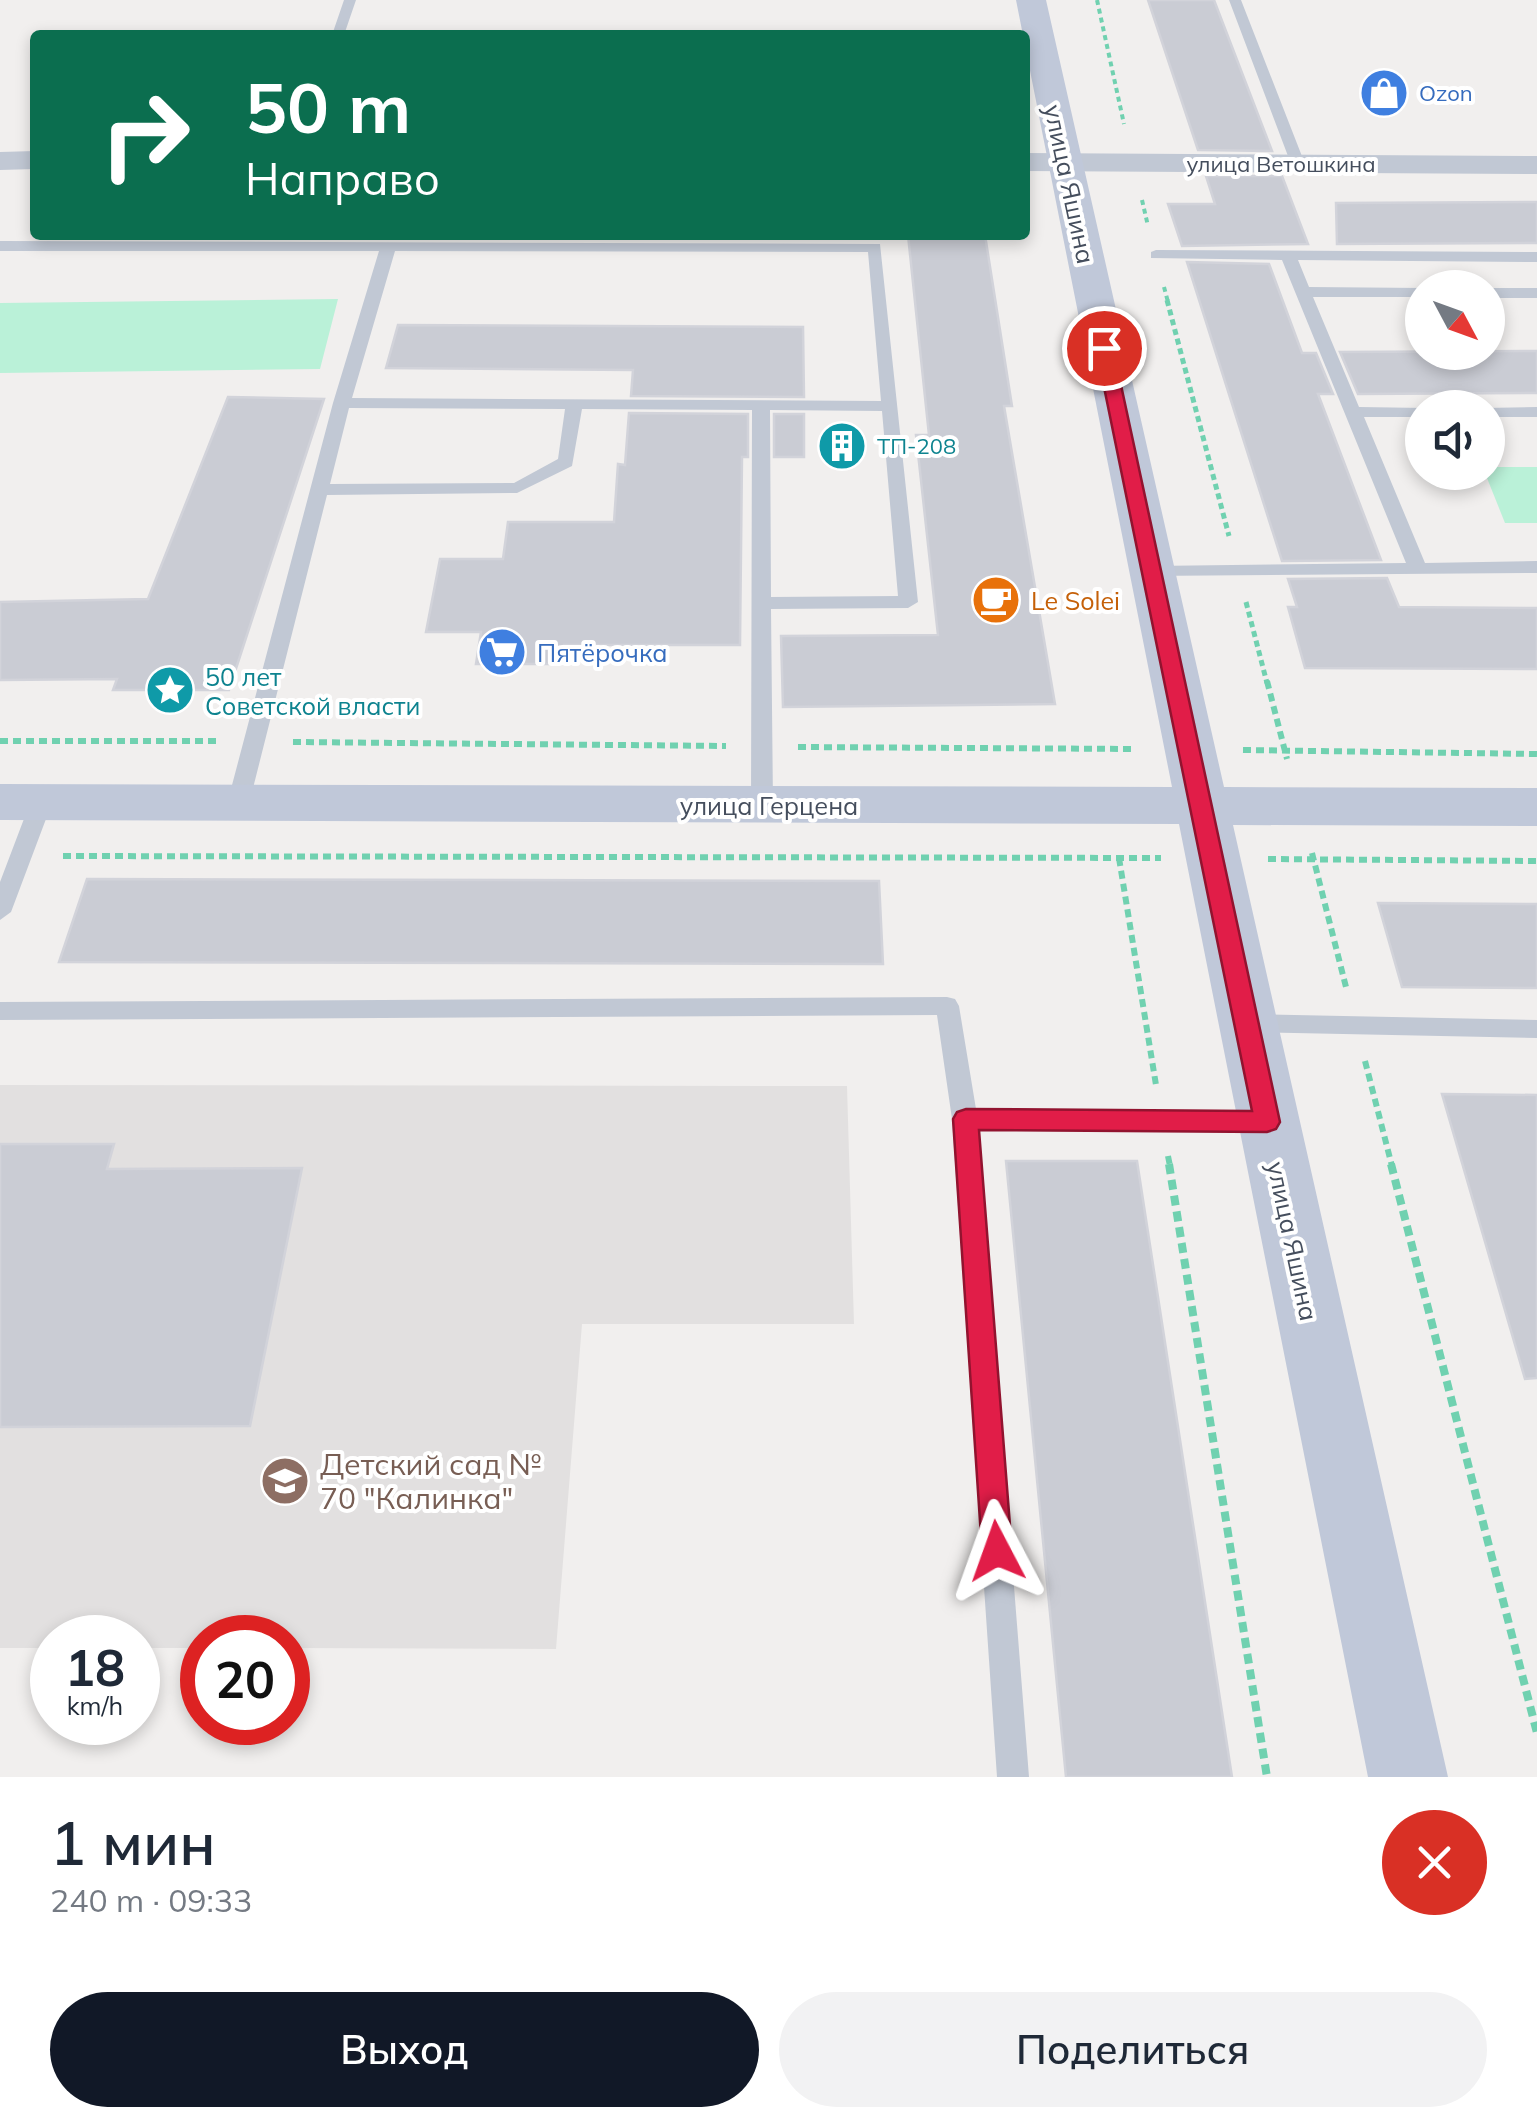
<!DOCTYPE html>
<html lang="ru">
<head>
<meta charset="utf-8">
<style>
  body { margin:0; font-family:Mulish,sans-serif; background:#f2f2f3; color:#1f2937; height:100vh; display:flex; flex-direction:column; font-size:38px; white-space:nowrap }
  * { box-sizing:border-box; margin:0 }
  p { font-size:32px; color:#747a83 }
  .icon { flex:none; width:55px; height:55px; fill:none; stroke:currentColor; stroke-width:2; stroke-linecap:round; stroke-linejoin:round }
  .map { position:relative; height:1777px; overflow:hidden }
  .panel { display:flex; flex-direction:column; background:#fff; flex:1 }
  .panel>* { flex:none }
  .banner { position:absolute; left:30px; top:30px; width:1000px; height:210px; border-radius:10px; box-shadow:0 5px 15px #0003; background:#0b6e4f; color:#fff; overflow:hidden }
  .needle { width:65px; rotate:131deg }
  .fabs { position:absolute; left:1405px; top:270px; display:grid; gap:20px }
  .fabs a { display:grid; place-items:center; width:100px; height:100px; border-radius:50%; background:#fff; box-shadow:0 5px 15px #0003; font-size:50px }
  .speed { position:absolute; left:30px; top:1615px; display:flex; gap:20px; font-size:50px; font-weight:700; text-align:center }
  .speed>* { display:grid; place-content:center; width:130px; height:130px; border-radius:50%; background:#fff; box-shadow:0 5px 15px #0003; line-height:1 }
  .speed small { font-size:25px; font-weight:400 }
  .speed .limit { border:15px solid #d22; background:#fff; color:#111 }
  .pin { position:absolute; display:grid; place-items:center; width:85px; height:85px; color:#fff; margin:-42px; border:5px solid #fff; border-radius:50%; box-shadow:0 2px 10px #0007 }
  .me { position:absolute; width:110px; margin:-55px; rotate:356deg; stroke-linejoin:round; filter:drop-shadow(0 0 8px #0008) }
  .turn { display:flex; align-items:center; gap:35px; height:210px; padding:0 50px; font-size:45px }
  .turn .icon { width:130px; height:130px; stroke-width:2.5 }
  .turn b { display:block; font-size:70px; line-height:85px }
  .round { display:grid; place-items:center; flex:none; width:105px; height:105px; border-radius:52px; background:#f2f2f3 }
  .headline { display:flex; align-items:center; justify-content:space-between; height:170px; padding:0 50px }
  h1 { font-size:60px; font-weight:600; line-height:75px }
  .primary-button { display:flex; gap:20px; margin-top:auto; padding:20px 50px }
  .primary-button a { flex:1; height:115px; border-radius:60px; background:#111827; color:#fff; font-size:40px; font-weight:600; line-height:115px; text-align:center }
  .primary-button a+a { background:#f2f2f3; color:#1f2937 }
  .map>svg:first-child { display:block }
  .education { fill:#e2e0e0 }
  .green { fill:#baf1d8 }
  .building { fill:#caccd4; stroke:#d2d3da; stroke-width:2.5 }
  .lines { fill:none; stroke-linecap:round; stroke-linejoin:round }
  .path-far3 { stroke:#70d1b0; stroke-width:4; stroke-dasharray:5 4; stroke-linecap:butt }
  .path-far2 { stroke:#70d1b0; stroke-width:5; stroke-dasharray:6 4; stroke-linecap:butt }
  .path-far1 { stroke:#70d1b0; stroke-width:6; stroke-dasharray:8 5; stroke-linecap:butt }
  .path { stroke:#70d1b0; stroke-width:8; stroke-dasharray:10 6; stroke-linecap:butt }
  .lane { fill:#c1c8d4; fill-rule:evenodd }
  .street { fill:#c1c8d4; fill-rule:evenodd }
  .secondary { fill:#c0c8d9; fill-rule:evenodd }
  .route { fill:#e11d48; stroke:#92132f; stroke-width:2.5 }
  .labels { text-anchor:middle; dominant-baseline:central; stroke-width:8; stroke-linejoin:round; paint-order:stroke }
  .far-shop-label { font-size:22px; fill:#366cbe; stroke:#fff; text-anchor:start }
  .far-street-label { font-size:22px; fill:#454e5d; stroke:#fff }
  .far-culture-label { font-size:22px; fill:#0d838f; stroke:#fff; text-anchor:start }
  .street-label { font-size:25px; fill:#454e5d; stroke:#fff }
  .food-label { font-size:25px; fill:#c56008; stroke:#fff; text-anchor:start }
  .shop-label { font-size:25px; fill:#366cbe; stroke:#fff; text-anchor:start }
  .culture-label { font-size:25px; fill:#0d838f; stroke:#fff; text-anchor:start }
  .near-education-label { font-size:30px; fill:#785e54; stroke:#fff; text-anchor:start }
</style>
</head>
<body>
<div class="map">
<svg width="1537" height="1777" viewBox="0 0 1537 1777">
  <rect width="100%" height="100%" fill="#f1efee"/>
  <path class="education" d="M0,1085L847,1086L854,1324H582L556,1649L288,1648V1638H202V1648H138V1638H52V1648H0Z"/>
  <path class="green" d="M338,299L320,369L0,373V303Z
    M1488,467H1537V523H1505L1485,473Z"/>
  <path class="building" d="M1148,0H1214L1272,151L1198,150Z
    M1206,176H1282L1308,244L1182,246L1168,204H1215Z
    M1537,202V243L1337,244L1336,203Z
    M908,235H985L1012,406H1004L1055,704L783,707L781,636L938,635L916,435H929Z
    M1187,262L1269,264L1302,353H1316L1333,394H1318L1381,560L1282,561Z
    M398,325L803,327L804,397L631,396L633,370L386,368Z
    M1537,351V393L1358,394L1340,352Z
    M228,397L324,399L229,690H113L117,679L0,680V602L148,599Z
    M629,413L748,414V457H742L740,645H564L561,664H476L481,632H426L440,559H503L508,522H614L618,464L625,465Z
    M774,414H804V457H774Z
    M1387,578L1399,607L1537,608V669L1305,668L1288,607H1297L1288,579Z
    M87,879L879,881L883,964L59,962Z
    M1378,903L1537,904V988L1402,987Z
    M1442,1094L1537,1095V1378L1525,1379Z
    M0,1144H114L107,1169L302,1168L250,1426L0,1427Z
    M1006,1161H1137L1232,1777H1066Z"/>
  <g class="lines">
    <path class="path-far3" d="M1097,0L1124,124
      M1142,200L1148,226
      M1164,287L1168,302"/>
    <path class="path-far2" d="M1167,300L1229,536
      M1246,602L1267,683"/>
    <path class="path-far1" d="M1267,681L1287,759
      M0,741H216
      M293,742L726,746
      M798,747L1136,749
      M1243,750L1537,754
      M1312,853L1347,991
      M63,856L1161,858
      M1119,858L1156,1085
      M1268,859L1537,861
      M1365,1061L1392,1166
      M1168,1156L1170,1166"/>
    <path class="path" d="M1169,1164L1267,1777
      M1391,1164L1537,1733"/>
    <path class="lane" d="M344,0H356L344,35H332Z
      M1229,0H1241L1305,164L1303,167L1291,164Z
      M0,241L880,244L918,602L908,608L771,609L773,805L762,813L754,810L751,805L752,410L582,409L572,466L517,493L327,495L249,804L238,812L230,809L227,804L333,403L379,251H0ZM395,251L868,252L881,401L352,398ZM349,408L565,409L558,459L514,483L330,484ZM770,410L882,411L898,596L771,597Z
      M1156,250L1537,252V262L1298,260L1309,287L1423,288L1422,297H1313L1359,407L1425,408L1422,417H1364L1425,563L1537,561V573L1145,576V568L1152,566L1406,563L1282,260L1151,258V252Z
      M1488,288H1537V298H1488Z
      M1537,407V417H1488L1485,408Z
      M41,795L52,803L11,912L0,920V882L30,803Z
      M947,997L955,999L959,1006L976,1109L1267,1112L1276,1115L1280,1122L1276,1129L1267,1132L978,1129L1029,1777H997L952,1119L937,1015L0,1020V1002Z
      M1249,1014L1537,1020V1038L1249,1032L1241,1030L1237,1023L1241,1016Z"/>
    <path class="street" d="M35,151V169L0,170V152Z
      M1025,153L1537,156V174L1025,171Z"/>
    <path class="secondary" d="M1016,0H1046L1224,787L1537,788V826L1233,825L1448,1777H1368L1179,824L0,820V784L1172,787Z"/>
  </g>
  <path class="route" d="M1099,345L1113,348L1280,1122L1276,1129L1267,1132L979,1130L1012,1551L1007,1562L997,1566L986,1562L982,1551L953,1119L957,1112L966,1109L1252,1111L1096,348Z"/>
  <defs>
    <g id="shop-disc" transform="scale(2.5)"><circle r="9.5" fill="#3f7fe0" stroke="#fff"/><path d="M-5-2.5h2.3a2.7 3.5 0 0 1 5.4 0H5L5.5 6h-11ZM-1.5-2.5h3a1.5 2.3 0 0 0-3 0Z" fill="#fff"/></g>
    <g id="building-disc" transform="scale(2.5)"><circle r="9.5" fill="#0f9aa8" stroke="#fff"/><path d="M-4-6H4V6H1V3H-1V6H-4ZM-2.5-4.3h1.7v1.8h-1.7ZM.8-4.3h1.7v1.8H.8ZM-2.5-1h1.7V.8h-1.7ZM.8-1h1.7V.8H.8Z" fill="#fff"/></g>
    <g id="cafe-disc" transform="scale(2.5)"><circle r="9.5" fill="#e8710a" stroke="#fff"/><path d="M-5.5-4.5H6V0H3Q3 3.5 0 3.5H-2.5Q-5.5 3.5-5.5 0ZM3-3.2v2h1.7v-2ZM-6 4.5H4V6H-6Z" fill="#fff"/></g>
    <g id="supermarket-disc" transform="scale(2.5)"><circle r="9.5" fill="#3f7fe0" stroke="#fff"/><path d="M-6-5.5h2.5l.6 2H6L4.5 2H-2.5L-4.4-4H-6ZM-1.5 3.2a1.3 1.3 0 1 0 .1 0ZM3 3.2a1.3 1.3 0 1 0 .1 0Z" fill="#fff"/></g>
    <g id="sight-disc" transform="scale(2.5)"><circle r="9.5" fill="#0f9aa8" stroke="#fff"/><path d="M0-6L1.8-2.2L6-1.7L2.9 1.2L3.7 5.4L0 3.3L-3.7 5.4L-2.9 1.2L-6-1.7L-1.8-2.2Z" fill="#fff"/></g>
    <g id="school-disc" transform="scale(2.5)"><circle r="9.5" fill="#8d6e63" stroke="#fff"/><path d="M0-5L7-2L0 1L-7-2ZM-4 1L0 2.5L4 1V4Q0 6-4 4Z" fill="#fff"/></g>
  </defs>
  <g fill-rule="evenodd">
    <use href="#shop-disc" x="1384" y="93"/>
    <use href="#building-disc" x="842" y="446"/>
    <use href="#cafe-disc" x="996" y="600"/>
    <use href="#supermarket-disc" x="502" y="652"/>
    <use href="#sight-disc" x="170" y="690"/>
    <use href="#school-disc" x="285" y="1481"/>
  </g>
  <g class="labels">
    <g class="far-shop-label">
      <text x="1419" y="93">Ozon</text>
    </g>
    <g class="far-street-label">
      <text x="1281" y="164">улица Ветошкина</text>
    </g>
    <g class="far-culture-label">
      <text x="877" y="446">ТП-208</text>
    </g>
    <g class="street-label">
      <text transform="translate(1070 184) rotate(78)">улица Яшина</text>
      <text x="769" y="805">улица Герцена</text>
      <text transform="translate(1293 1241) rotate(78)">улица Яшина</text>
    </g>
    <g class="food-label">
      <text x="1031" y="600">Le Solei</text>
    </g>
    <g class="shop-label">
      <text x="537" y="652">Пятёрочка</text>
    </g>
    <g class="culture-label">
      <text x="205" y="676">50 лет<tspan x="205" dy="29">Советской власти</tspan></text>
    </g>
    <g class="near-education-label">
      <text x="320" y="1464">Детский сад №<tspan x="320" dy="34">70 "Калинка"</tspan></text>
    </g>
  </g>
</svg>
<div class="fabs">
<a><svg class="needle" viewBox="-14 -14 28 28"><path d="M0-13l5 13h-10z" fill="#e53935"/><path d="M0 13l5-13h-10z" fill="#747a83"/></svg></a>
<a><svg class="icon" aria-label="sound" viewBox="0 0 24 24"><path d="M4 9h4l5-4v14l-5-4H4zM17 9q2 3 0 6"/></svg></a>
</div>
<div class="speed"><div>18<small>km/h</small></div><div class="limit">20</div></div>
<div class="pin" style="left:1104px;top:348px;background:#d93025"><svg class="icon" aria-label="arrive" viewBox="0 0 24 24"><path d="M6 21V4h12l-3 4 3 4H6"/></svg></div>
<svg class="me" style="left:997px;top:1551px" viewBox="-20 -20 40 40"><path d="M0-17L14 15 0 8-14 15z" fill="#e11d48" stroke="#fff" stroke-width="4"/></svg>
<div class="banner">
<div class="turn"><svg class="icon" aria-label="right" viewBox="0 0 24 24"><path d="M7 20v-9h11M14 6l5 5-5 5"/></svg><div><b>50 m</b>Направо</div></div>
</div>
</div>
<section class="panel">
<div class="headline"><div><h1>1 мин</h1><p>240 m · 09:33</p></div><a class="round" style="background:#d93025;color:#fff"><svg class="icon" aria-label="close" viewBox="0 0 24 24"><path d="M6 6l12 12M18 6L6 18"/></svg></a></div>
<div class="primary-button"><a>Выход</a><a>Поделиться</a></div>
</section>
</body>
</html>
